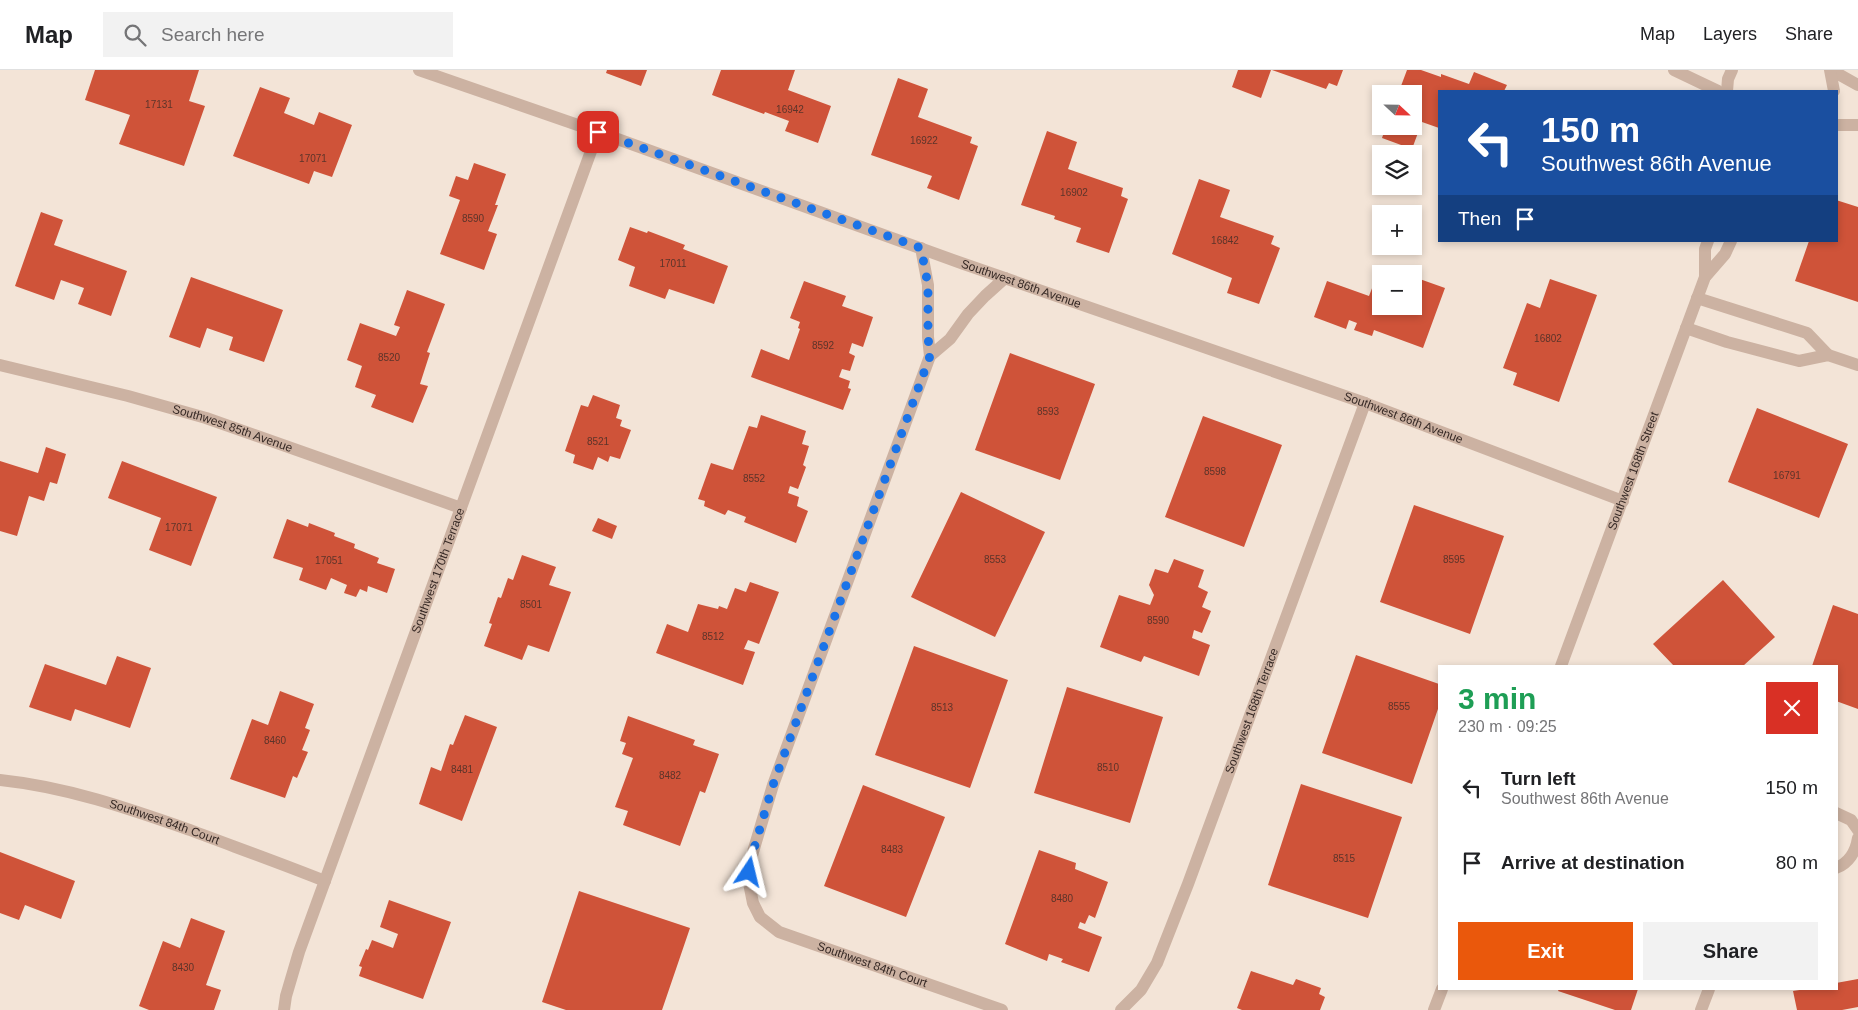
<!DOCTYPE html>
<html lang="en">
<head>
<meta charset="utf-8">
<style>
  body { margin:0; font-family:Arial,sans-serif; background:#f2f2f2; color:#202124; height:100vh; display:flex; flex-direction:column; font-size:19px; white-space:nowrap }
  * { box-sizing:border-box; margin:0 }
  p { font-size:16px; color:#757577 }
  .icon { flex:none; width:28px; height:28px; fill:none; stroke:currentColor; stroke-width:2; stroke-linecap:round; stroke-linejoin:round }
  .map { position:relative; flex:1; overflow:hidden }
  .details { position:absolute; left:1438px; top:595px; width:400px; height:325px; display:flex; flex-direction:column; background:#fff; border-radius:0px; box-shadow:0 2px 8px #0003 }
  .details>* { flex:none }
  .top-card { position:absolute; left:1438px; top:20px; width:400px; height:152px; border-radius:0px; box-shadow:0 2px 8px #0003; background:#1a4fa0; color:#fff; overflow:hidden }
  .needle { width:32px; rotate:112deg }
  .buttons { position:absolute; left:1372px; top:15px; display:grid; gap:10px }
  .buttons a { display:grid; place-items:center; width:50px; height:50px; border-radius:0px; background:#fff; box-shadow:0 2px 8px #0003; font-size:25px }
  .pin { position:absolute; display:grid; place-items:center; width:42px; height:42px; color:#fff; margin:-21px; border-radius:10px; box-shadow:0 2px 8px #0006 }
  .me { position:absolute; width:55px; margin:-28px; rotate:10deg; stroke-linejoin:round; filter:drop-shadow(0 0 4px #0008) }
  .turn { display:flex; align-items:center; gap:18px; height:105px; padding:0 20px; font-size:22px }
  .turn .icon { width:65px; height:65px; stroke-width:2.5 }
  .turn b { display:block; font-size:35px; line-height:42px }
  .then { display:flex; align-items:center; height:48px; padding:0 20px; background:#0003; gap:10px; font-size:19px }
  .round { display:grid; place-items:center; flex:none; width:52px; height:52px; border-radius:0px; background:#f2f2f2 }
  .summary { display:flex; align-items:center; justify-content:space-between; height:85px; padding:0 20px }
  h1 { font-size:30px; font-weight:700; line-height:38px; color:#1e9e55 }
  .cta { display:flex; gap:10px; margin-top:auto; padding:10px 20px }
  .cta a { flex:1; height:58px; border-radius:0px; background:#ea580c; color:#fff; font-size:20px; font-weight:700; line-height:58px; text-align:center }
  .cta a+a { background:#f2f2f2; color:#202124 }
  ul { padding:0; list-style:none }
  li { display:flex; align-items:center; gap:15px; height:75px; padding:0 20px }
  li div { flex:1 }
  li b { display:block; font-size:19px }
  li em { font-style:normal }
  header { display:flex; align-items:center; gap:30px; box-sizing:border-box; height:70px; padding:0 25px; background:#fff; border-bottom:1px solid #e0e0e0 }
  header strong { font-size:24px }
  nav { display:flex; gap:28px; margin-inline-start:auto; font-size:18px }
  .search { width:350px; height:45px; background:#f2f2f2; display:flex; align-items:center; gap:12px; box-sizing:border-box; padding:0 18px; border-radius:0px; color:#757577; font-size:19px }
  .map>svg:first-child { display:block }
  .building { fill:#cf5339 }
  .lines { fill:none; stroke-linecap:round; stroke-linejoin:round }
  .minor { stroke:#ccb2a2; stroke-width:12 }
  .tertiary { stroke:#ccb2a2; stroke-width:12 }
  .route { stroke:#1a73e8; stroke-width:9; stroke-dasharray:0 16.2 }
  .labels { text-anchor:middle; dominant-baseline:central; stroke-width:4; stroke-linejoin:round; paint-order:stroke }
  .number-label { font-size:10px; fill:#5c342a }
  .street-label { font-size:12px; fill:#362925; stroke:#faeee4 }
</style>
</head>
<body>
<header>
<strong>Map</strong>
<div class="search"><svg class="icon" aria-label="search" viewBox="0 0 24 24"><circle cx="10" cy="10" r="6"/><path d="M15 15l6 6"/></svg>Search here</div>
<nav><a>Map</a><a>Layers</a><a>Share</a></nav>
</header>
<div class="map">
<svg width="1858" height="940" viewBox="0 0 1858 940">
  <rect width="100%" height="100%" fill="#f3e4d7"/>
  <path class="building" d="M95,0H199L189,31L205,36L184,96L119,74L130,45L85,30Z
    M607,0H647L641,16L606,3Z
    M721,0H795L788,20L831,36L818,73L785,61L789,51L765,42L764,44L712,25Z
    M1238,0H1271L1261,28L1232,17Z
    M1272,0H1343L1337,16L1329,13L1326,19Z
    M1407,0H1421L1441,7V4L1469,14L1474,2L1507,15L1504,21H1439V58L1422,52L1412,79L1382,68L1386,56H1414V24H1398Z
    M898,8L928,19L918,47L972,67L970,73L978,76L959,130L927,118L932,106L871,85Z
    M260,17L290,28L284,43L314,55L319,42L352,55L332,107L314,101L309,114L233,86Z
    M1047,61L1077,72L1068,99L1123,118L1121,126L1128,129L1109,183L1076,172L1081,158L1054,149L1055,146L1021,135Z
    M474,93L506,104L495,135H498L488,161L497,164L484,200L440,184L460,130L449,126L456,106L468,110Z
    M1199,109L1230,120L1220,147L1274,166L1271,174L1280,178L1259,234L1227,223L1232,208L1172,184Z
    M1836,130L1858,137V232L1795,211L1809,171H1836Z
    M41,142L63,150L54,175L127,201L111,246L78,234L84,218L61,210L54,230L15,216Z
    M630,157L647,163L648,161L685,175L683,179L728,196L714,234L669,219L665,229L629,216L635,197L618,190Z
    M1381,195L1406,204H1381V236H1414V207L1445,218L1423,278L1374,260L1372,266L1354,260L1357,253L1349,250L1346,259L1314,247L1327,211L1369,226Z
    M191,207L283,240L264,292L229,280L233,267L207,258L200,278L169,267Z
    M1550,209L1597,225L1559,332L1513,315L1517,303L1503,298L1527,233L1540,238Z
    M804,211L846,226L842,236L873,247L863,277L852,273L849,283L855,286L850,301L842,299L839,307L850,311L848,318L851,319L843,340L751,307L761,279L789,290L800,259L798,258L800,252L790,248Z
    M407,220L445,234L427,282L430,283L420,314L428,316L413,353L371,337L376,325L355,317L362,296L347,290L360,253L396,266L400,257L394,255Z
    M1010,283L1095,314L1060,410L975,380Z
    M593,325L620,335L616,348L622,350L620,356L631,360L620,389L610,386L608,392L598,387L593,400L573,393L575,385L565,381L581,335L588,337Z
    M1757,338L1848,374L1819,448L1728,412Z
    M761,345L806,361L802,374L809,376L803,395L806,397L798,419L790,416L788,423L799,427L797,436L808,441L796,473L744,452L746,447L728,440L725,445L704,436L705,431L698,429L711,393L733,400L749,356L757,358Z
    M1203,346L1282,375L1244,477L1165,447Z
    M46,377L66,384L57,414L50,412L44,431L29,426L17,466L0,461V391L38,403Z
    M122,391L217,427L191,496L149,480L161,448L108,428Z
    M961,422L1045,462L995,567L911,527Z
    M1414,435L1504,466L1470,564L1380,532Z
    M598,448L617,456L612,469L592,461Z
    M287,449L308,457L309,453L335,463L334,466L355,474L354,478L379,488L377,493L395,499L387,523L368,516L367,522L360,519L356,527L344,523L347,515L331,508L326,520L299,510L303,498L273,488Z
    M522,485L556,497L549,515L571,522L549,582L528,575L522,590L484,576L492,554L489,553L498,527L501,528L508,508L513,510Z
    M1174,489L1204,500L1198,517L1208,522L1202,537L1211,541L1202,563L1194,560L1192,568L1210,575L1199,606L1144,586L1141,592L1100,577L1119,525L1150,535L1154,525L1149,515L1155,499L1168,503Z
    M1723,510L1775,567L1743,596H1674L1653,574Z
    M750,512L779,522L759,574L748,570L744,579L755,582L743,615L656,583L667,554L688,562L698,534L718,539L719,536L727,539L735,518L746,522Z
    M1833,535L1858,544V639L1836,631V596H1812Z
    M914,576L1008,610L970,718L875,685Z
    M1356,585L1439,614V636L1412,714L1322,683Z
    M117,586L151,598L130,658L75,639L71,651L29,637L45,594L106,615Z
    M1067,617L1163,647L1130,753L1034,723Z
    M280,621L314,634L305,658L310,660L302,680L308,682L297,708L293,706L285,728L230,709L252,649L268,655Z
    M465,645L497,657L462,751L419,734L431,697L441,701L450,674L453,675Z
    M628,646L695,670L693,675L719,684L705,723L700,721L680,776L623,755L628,741L615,737L633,688L622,684L626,673L620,671Z
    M1301,714L1402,747L1368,848L1268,815Z
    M863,715L945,747L906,847L824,816Z
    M1039,780L1076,793L1075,799L1108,812L1095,848L1089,845L1085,854L1080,852L1078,858L1102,867L1089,902L1061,892L1063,889L1049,884L1047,891L1005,874Z
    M0,782L75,811L61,849L25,835L19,850L0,843Z
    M579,821L690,858L662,940H566L542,932Z
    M389,830L451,852L423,929L359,906L362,897L359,896L366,879L368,880L372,870L393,878L398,864L380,857Z
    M191,848L225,861L206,915L221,920L214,940H149L139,936L163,871L180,878Z
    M1251,901L1293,915L1296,909L1321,918L1319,924L1325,927L1320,940H1242L1237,938Z
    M1858,909V937L1842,940H1797L1793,921L1806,919H1836V913Z
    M1559,919H1638L1631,940H1615L1558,921Z"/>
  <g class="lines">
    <g class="minor">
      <path id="s1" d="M419,0L598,62L964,194L1365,333L1623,431"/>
      <path d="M1831,0L1858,15"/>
      <path d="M1836,55H1858"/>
      <path id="s2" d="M921,178L928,215V267L930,286L773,715L750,792L749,813L753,833L760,847L779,862L1002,940"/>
      <path d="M1697,228L1807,263L1828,285"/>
      <path d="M1686,258L1727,272L1799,291L1828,285L1858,295"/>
      <path d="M930,286L950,269L968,244L985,226L1005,208"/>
      <path id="s3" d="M0,295L128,326L206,348L461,438"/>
      <path id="s4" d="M0,710C67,717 127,738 190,760C235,777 280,793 325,811"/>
      <path d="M1836,743L1851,750L1858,760"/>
      <path d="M1836,798C1849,793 1856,781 1858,768"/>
      <path id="s5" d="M284,940L286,926L299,882L598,62"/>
      <path id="s6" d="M1121,940L1141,920L1157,893L1188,814L1365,333"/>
      <path d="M1701,940L1709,919"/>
    </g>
    <g class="tertiary">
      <path d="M1674,0L1718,21"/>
      <path d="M1830,0L1834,21"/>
      <path d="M1727,21L1728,9L1732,0"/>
      <path d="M1705,207V179L1708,171"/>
      <path id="s7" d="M1561,596L1705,207L1725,184L1731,171"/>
      <path d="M1434,940L1442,919"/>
    </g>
  </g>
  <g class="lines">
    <path class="route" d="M598,62L921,178L928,215V267L930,286L773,715L750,792L749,802"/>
  </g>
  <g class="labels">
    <g class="number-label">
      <text x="159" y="34">17131</text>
      <text x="790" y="39">16942</text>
      <text x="924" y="70">16922</text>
      <text x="313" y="88">17071</text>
      <text x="1074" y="122">16902</text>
      <text x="473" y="148">8590</text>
      <text x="1225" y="170">16842</text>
      <text x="673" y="193">17011</text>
      <text x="1548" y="268">16802</text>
      <text x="823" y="275">8592</text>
      <text x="389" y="287">8520</text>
      <text x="1048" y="341">8593</text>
      <text x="598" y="371">8521</text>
      <text x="1215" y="401">8598</text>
      <text x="1787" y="405">16791</text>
      <text x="754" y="408">8552</text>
      <text x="179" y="457">17071</text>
      <text x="995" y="489">8553</text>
      <text x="1454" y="489">8595</text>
      <text x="329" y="490">17051</text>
      <text x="531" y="534">8501</text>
      <text x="1158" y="550">8590</text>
      <text x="713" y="566">8512</text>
      <text x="1399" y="636">8555</text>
      <text x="942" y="637">8513</text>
      <text x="275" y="670">8460</text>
      <text x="1108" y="697">8510</text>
      <text x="462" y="699">8481</text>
      <text x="670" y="705">8482</text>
      <text x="892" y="779">8483</text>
      <text x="1344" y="788">8515</text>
      <text x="1062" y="828">8480</text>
      <text x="183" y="897">8430</text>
    </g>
    <g class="street-label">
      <text stroke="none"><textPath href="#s1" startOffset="639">Southwest 86th Avenue</textPath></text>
      <text stroke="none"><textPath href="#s1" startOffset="1044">Southwest 86th Avenue</textPath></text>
      <text stroke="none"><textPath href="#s3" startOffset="241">Southwest 85th Avenue</textPath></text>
      <text stroke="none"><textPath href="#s7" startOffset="208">Southwest 168th Street</textPath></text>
      <text stroke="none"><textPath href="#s5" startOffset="466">Southwest 170th Terrace</textPath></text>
      <text stroke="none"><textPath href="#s6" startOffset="329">Southwest 168th Terrace</textPath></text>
      <text stroke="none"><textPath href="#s4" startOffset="170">Southwest 84th Court</textPath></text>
      <text stroke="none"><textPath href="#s2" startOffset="826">Southwest 84th Court</textPath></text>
    </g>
  </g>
</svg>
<div class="buttons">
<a><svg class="needle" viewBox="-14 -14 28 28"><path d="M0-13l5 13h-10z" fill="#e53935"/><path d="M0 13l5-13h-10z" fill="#757577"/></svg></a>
<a><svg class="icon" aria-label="layers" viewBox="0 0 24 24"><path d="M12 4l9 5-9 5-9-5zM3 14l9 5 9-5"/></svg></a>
<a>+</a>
<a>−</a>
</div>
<div class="pin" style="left:598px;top:62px;background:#d93025"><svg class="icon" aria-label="arrive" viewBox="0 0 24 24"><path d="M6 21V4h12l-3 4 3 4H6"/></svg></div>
<svg class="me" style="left:749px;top:802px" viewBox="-20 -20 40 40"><path d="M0-17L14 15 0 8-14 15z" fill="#1a73e8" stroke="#fff" stroke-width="4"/></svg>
<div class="top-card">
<div class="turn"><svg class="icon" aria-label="left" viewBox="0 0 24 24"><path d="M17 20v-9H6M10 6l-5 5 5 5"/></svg><div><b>150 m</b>Southwest 86th Avenue</div></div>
<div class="then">Then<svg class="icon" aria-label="arrive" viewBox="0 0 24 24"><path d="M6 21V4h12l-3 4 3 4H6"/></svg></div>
</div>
<section class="details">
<div class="summary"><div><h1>3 min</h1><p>230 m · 09:25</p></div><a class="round" style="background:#d93025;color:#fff"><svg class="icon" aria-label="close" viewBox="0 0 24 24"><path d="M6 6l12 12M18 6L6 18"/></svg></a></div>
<ul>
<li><svg class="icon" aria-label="left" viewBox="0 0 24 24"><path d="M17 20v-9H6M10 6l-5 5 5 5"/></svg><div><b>Turn left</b><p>Southwest 86th Avenue</p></div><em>150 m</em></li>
<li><svg class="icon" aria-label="arrive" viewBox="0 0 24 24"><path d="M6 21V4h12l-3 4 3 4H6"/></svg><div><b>Arrive at destination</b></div><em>80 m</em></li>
</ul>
<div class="cta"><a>Exit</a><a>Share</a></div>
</section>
</div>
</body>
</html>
